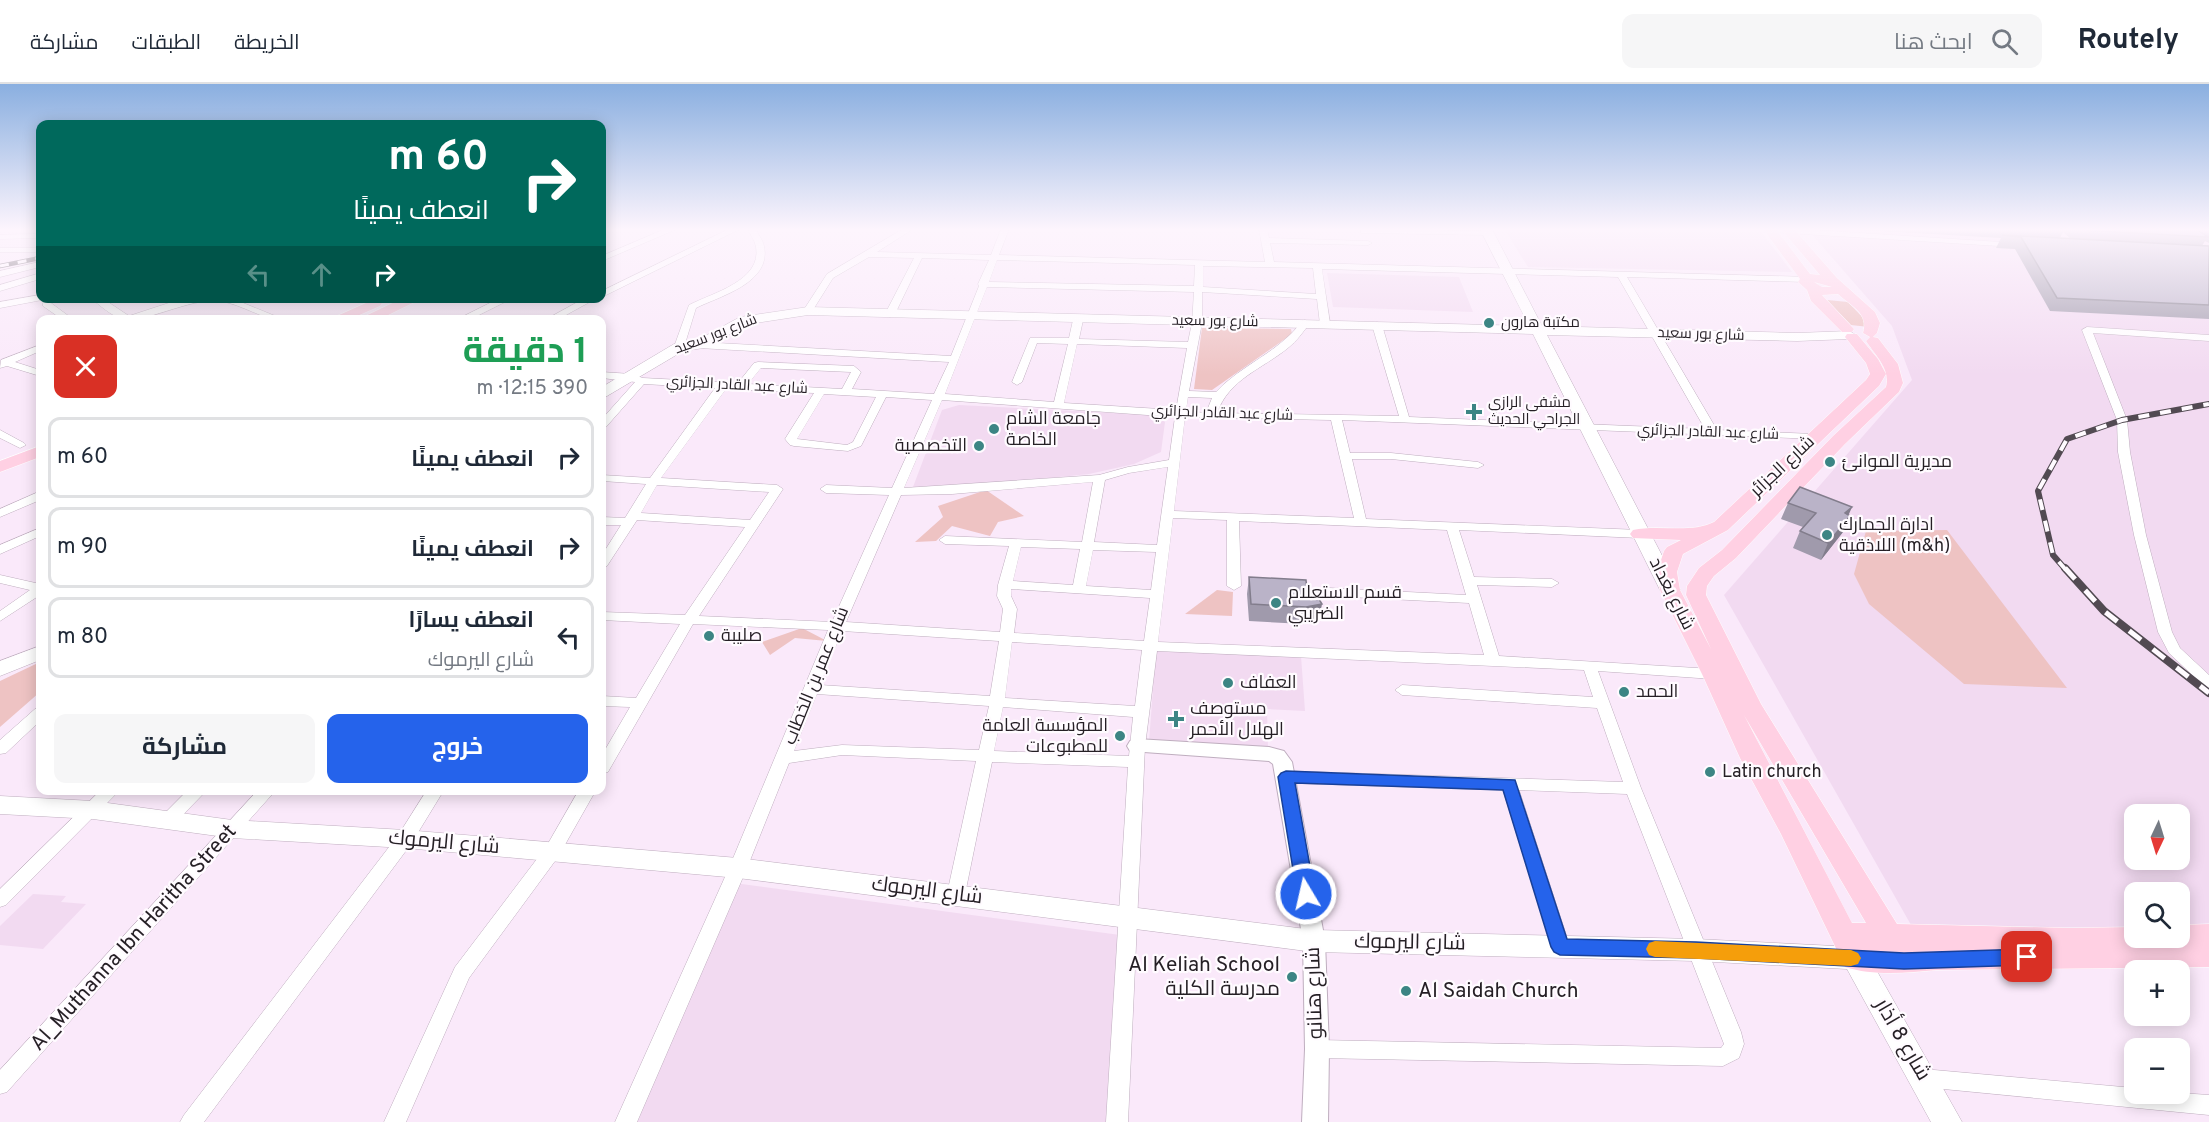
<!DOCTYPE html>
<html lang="ar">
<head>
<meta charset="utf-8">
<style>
  body { margin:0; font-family:Overpass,Cairo,sans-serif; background:#f6f6f7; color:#1f2937; direction:rtl; height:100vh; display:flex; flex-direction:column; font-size:22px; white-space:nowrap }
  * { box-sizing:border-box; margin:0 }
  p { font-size:20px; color:#747a83 }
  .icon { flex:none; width:33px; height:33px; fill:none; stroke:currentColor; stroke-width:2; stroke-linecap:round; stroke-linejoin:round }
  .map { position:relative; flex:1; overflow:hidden; direction:ltr }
  .side { position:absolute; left:36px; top:231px; width:570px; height:480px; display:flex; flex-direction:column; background:#fff; border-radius:12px; box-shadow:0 3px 15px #0003; direction:rtl }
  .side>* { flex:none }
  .guide { position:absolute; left:36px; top:36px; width:570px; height:183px; border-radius:12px; box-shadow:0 3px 15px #0003; direction:rtl; background:#00695c; color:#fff; overflow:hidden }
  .needle { width:39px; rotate:184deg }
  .buttons { position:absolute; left:2124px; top:720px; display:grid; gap:12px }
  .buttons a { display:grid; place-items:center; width:66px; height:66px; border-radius:12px; background:#fff; box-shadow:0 3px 15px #0003; font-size:30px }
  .pin { position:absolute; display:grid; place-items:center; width:51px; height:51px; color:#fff; margin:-26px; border-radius:12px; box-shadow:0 3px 9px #0006 }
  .me { position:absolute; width:66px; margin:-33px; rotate:351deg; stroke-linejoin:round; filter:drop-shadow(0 0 4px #0008) }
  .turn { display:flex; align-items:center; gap:21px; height:126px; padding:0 18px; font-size:27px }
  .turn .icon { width:78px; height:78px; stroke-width:2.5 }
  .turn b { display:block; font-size:42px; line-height:51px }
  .lanes { display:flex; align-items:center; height:57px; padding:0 18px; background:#0003; justify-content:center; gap:30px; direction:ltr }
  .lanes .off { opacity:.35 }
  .round { display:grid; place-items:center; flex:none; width:63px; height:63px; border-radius:12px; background:#f6f6f7 }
  .headline { display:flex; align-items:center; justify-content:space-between; height:102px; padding:0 18px }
  h1 { font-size:36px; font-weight:700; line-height:45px; color:#1e9e55 }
  .button { display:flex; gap:12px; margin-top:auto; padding:12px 18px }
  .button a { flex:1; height:69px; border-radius:12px; background:#2563eb; color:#fff; font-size:24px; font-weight:700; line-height:69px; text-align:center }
  .button a+a { background:#f6f6f7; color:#1f2937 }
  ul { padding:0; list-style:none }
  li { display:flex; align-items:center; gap:18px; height:81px; margin:0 12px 9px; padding:0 6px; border:3px solid #e0e1e3; border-radius:12px }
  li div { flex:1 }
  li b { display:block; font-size:22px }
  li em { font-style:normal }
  header { display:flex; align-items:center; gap:36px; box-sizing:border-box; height:84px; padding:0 30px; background:#fff; border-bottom:2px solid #e0e1e3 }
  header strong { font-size:28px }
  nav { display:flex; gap:33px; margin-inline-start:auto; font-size:21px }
  .search { width:420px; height:54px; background:#f6f6f7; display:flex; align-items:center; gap:15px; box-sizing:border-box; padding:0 21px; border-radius:12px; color:#747a83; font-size:22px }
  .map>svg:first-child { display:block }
  .built { fill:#f2daf1; fill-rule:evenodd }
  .green { fill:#eec3c3 }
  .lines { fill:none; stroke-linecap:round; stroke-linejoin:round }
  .minor-casing { stroke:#bfaebf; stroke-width:1 }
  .tertiary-casing { stroke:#bfaebf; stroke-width:2 }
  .secondary-casing { stroke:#bfaebf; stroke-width:1 }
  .primary-casing { stroke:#fff; stroke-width:1 }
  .minor { fill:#fff; fill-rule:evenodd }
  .tertiary { fill:#fff; fill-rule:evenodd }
  .secondary { fill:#fff; fill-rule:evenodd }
  .primary { fill:#ffd0e3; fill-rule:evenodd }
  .rail-far2-casing { stroke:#524a52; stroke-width:4.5 }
  .rail-far1-casing { stroke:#524a52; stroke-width:6 }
  .rail-casing { stroke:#524a52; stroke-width:8 }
  .rail-far2 { stroke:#fffbff; stroke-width:3; stroke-dasharray:9; stroke-linecap:butt }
  .rail-far1 { stroke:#fffbff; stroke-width:4; stroke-dasharray:11; stroke-linecap:butt }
  .rail { stroke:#fffbff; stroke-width:5; stroke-dasharray:15; stroke-linecap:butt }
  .wall { fill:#a09aac; fill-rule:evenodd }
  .shaded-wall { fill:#827d8c }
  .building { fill:#bab3c8; stroke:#827d8c; stroke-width:1.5 }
  .route { fill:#2563eb; stroke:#184099; stroke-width:1.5 }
  .slow { fill:#f59e0b }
  .poi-dot { fill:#3c8584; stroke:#fffbff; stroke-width:2 }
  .labels { text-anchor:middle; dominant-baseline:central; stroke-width:4.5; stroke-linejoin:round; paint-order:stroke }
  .far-street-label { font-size:15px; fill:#251f25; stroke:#fffbff }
  .far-poi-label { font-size:15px; fill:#251f25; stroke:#fffbff; text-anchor:start }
  .poi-label { font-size:18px; fill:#251f25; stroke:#fffbff; text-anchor:start }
  .street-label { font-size:18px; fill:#251f25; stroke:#fffbff }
  .near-street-label { font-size:21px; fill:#251f25; stroke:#fffbff }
  .near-poi-label { font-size:21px; fill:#251f25; stroke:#fffbff; text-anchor:end }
</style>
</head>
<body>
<header>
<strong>Routely</strong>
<div class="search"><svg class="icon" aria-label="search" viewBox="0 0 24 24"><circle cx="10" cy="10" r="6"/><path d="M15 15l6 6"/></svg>ابحث هنا</div>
<nav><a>الخريطة</a><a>الطبقات</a><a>مشاركة</a></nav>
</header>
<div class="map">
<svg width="2209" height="1038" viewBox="0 0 2209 1038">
  <rect width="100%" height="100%" fill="#fae9fa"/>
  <path class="built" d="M1504,145H1759L1792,188L1528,183Z
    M1807,145H2209V863L1915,848L1724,511L1912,296L1892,242ZM2134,730H2180V776H2134ZM2134,808H2180V854H2134Z
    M1327,189L1459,193L1473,228L1333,223Z
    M959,321L1154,331L1165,338L1161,368L1134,380L1089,390L1019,397L913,403L942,326Z
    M1156,565L1301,572L1305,627L1267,625L1268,664L1149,658Z
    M734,799L1120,851L1108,1038H627Z
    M33,810L66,812L61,818L86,820L43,865L0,861V842Z"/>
  <path class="green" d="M1827,216L1848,218L1866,237L1869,243L1851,241Z
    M1202,244L1291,245L1292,250L1212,306L1194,305Z
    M986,406L1024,432L998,438L990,452L952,442L936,457L915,458L943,433L938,422Z
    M1947,446L2067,604L1964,600L1869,520L1854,490L1866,447Z
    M1217,506L1233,508L1232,532L1185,530Z
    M802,544L827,557L795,554L770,571L762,558Z
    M40,578V608L0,643V597Z"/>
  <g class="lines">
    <g class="minor-casing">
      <path id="minor" d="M665,145H677L602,177V172Z
        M729,145H740L602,213V207Z
        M748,145H756C758,151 763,156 764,162C772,199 720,212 696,224L684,263L676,265L674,263L689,221C712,209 762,197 756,163C755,156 750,151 748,145Z
        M903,145H913L877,168L991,171L1001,145H1009L999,171L1265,178L1259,145H1267L1269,154L1368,157L1372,159L1368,161L1270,159L1274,178L1810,193L1811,195L1807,198L1627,193L1717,346L1814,350L1820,353L1818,355L1342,336L1350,369H1391L1478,378L1484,381L1478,384L1391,375H1352L1366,435L1640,446L1646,450L1640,454L1459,446L1474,493L1552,495L1559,499L1552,503L1477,501L1499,572L1713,585L1720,590L1713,595L1598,587L1641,704L1741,948L1744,960L1739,974L1723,982L1317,974L1310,971L1307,965L1310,959L1317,956L1721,964L1724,960L1627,710L1519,706L1570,863L1568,868L1561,871L1554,868L1552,863L1503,706L1286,699L1280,697L1278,693L1280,689L1286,687L1623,698L1597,624L1402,611L1395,606L1402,601L1593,613L1584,586L1157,567L1145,662L1128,1038H1106L1128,683L992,678L965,810L962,815L956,817L950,815L947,810L976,677L842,671L789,679L747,784L637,1038H615L729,784L828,546L693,540L608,688L602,690V671L630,623L602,622V612L636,614L680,540L602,536V528L685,531L745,443L637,436L607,482L602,483V471L621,441H602V433L625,434L646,400L602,397V391L650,394L715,304L644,300L606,343L602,344V335L635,298L602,294V288L631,290L643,294L738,299L754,279L758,278L854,282L861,288L852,305L934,310L949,278L699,264L694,261L699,258L951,272L979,202L978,200L989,176L922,174L895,230L890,233L885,230L914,174L869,173L833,194L811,229L803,227L827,190ZM997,176L1195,181L1194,202L989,198ZM1203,182L1313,184L1316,210L1203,203ZM1322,185L1618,193L1705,345L1409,333L1382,241L1377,238L1372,241L1399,332L1217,329C1229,295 1262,285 1288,264C1297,257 1303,248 1310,239L1305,236L1302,237C1280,268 1242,280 1216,308L1189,307L1202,239V208L1317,215L1320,240L1325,243L1330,240ZM987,203L1194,208L1192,239L1188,258L1079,255L1083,236L1078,233L1073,236L1069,254H1030L1012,298L1017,301L1022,298L1037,259L1068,260L1054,318L945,310ZM1077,260L1187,264L1176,326L1064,319ZM761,284L851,288L842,305L748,300ZM726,305L814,309L785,355L790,361L794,362L848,367L861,362L886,313L932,316L892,404L826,401L820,405L826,409L889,411L832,538L699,532L783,405L777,401L661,394ZM824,310L876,313L853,358L847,361L797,355ZM1188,313L1212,314L1206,329L1186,327ZM942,316L1175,333L1169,376L1128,383L1099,391L904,404ZM1185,333L1331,336L1354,434L1174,427ZM1168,383L1157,461L1094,458L1105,396L1129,389ZM1093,398L1082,458L945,452L939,456L945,460L1009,462L998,501L997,512L1003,525L1000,548L846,538L901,411L952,410ZM657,401L769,408L750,436L641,429ZM1173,434L1227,436V502L1234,506L1241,502L1239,437L1447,446L1466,511L1329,504L1322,508L1329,512L1469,519L1484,571L1158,558ZM1021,463L1080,465L1073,501L1013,497ZM1093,466L1156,468L1151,506L1086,502ZM1011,505L1150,514L1144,557L1014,549L1017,525L1011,512ZM842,547L999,557L990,612L820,601ZM1012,558L1142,566L1135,622L1005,614ZM817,610L989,622L979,666L842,661L794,667ZM1003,623L1133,633L1129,672L994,667Z
        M1361,145L1488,147L1492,149L1488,151L1364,149H1361Z
        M1798,145L2016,159L2020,161L2016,163L1770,148L1766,146Z
        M40,150V154L0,155V151Z
        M0,164H40V168H0Z
        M40,178V183L0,193V187Z
        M37,190H40V195L0,207V201Z
        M40,211V214H51V219L74,236H63L43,222L42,216L0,224V218Z
        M91,214H102L129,232L184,214H231L285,236C261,236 243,220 219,217C191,213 139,242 121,235C111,231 99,221 91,214Z
        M500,214H513L469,236H456Z
        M585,214H597L557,236H545Z
        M2087,243L2209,251V257L2093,249L2127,336L2130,368L2146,451L2172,548L2180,564L2209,591V604L2204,602L2169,569L2158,548L2134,451L2118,368L2117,336L2082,246Z
        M40,261V267L15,278L40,286V292L7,282L0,284L1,276Z
        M0,346L24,359L26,361L20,364L0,354Z
        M36,409H40V416L0,433V425Z
        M40,444V452L0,470V461Z
        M0,491L40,500V511L0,537V527L30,506L0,499Z
        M40,624V637L6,669L0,670V656L35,625Z
        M101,706H120L6,821L0,823V805Z
        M188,706H207L174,740L168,742L162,740L160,736L162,732Z
        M258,706H276L7,1008L0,1010V986Z
        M427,706H444L411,760L204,1038H180L184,1031L399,750Z
        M579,706H596L558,773L469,894L406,1038H384L455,883L546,763Z
        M1923,985L2134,1004V1010L2180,1009L2209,1011V1031L1923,1003L1916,1001L1913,994L1916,987Z"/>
    </g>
    <g class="tertiary-casing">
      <path id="tertiary" d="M1137,655L1269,663L1284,667L1292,678L1325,857L1329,965L1328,1038H1302L1305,965L1303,857L1273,680L1269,677L1130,667L1127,662L1130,657Z"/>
    </g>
    <g class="secondary-casing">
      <path id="secondary" d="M1480,145H1492L1542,242L1797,249L1849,247L1856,251L1849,255L1797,257L1547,251L1680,506L1677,510H1663L1660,506L1533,250L808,231L749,240L704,264L683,267L607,312L602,313V303L674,260L696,257L740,233L808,223L1529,242Z
        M40,562V576L0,592V577Z
        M0,712L93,717L232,736L405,746L738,774L1314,846L1696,855L1855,863L1865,866L1962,1038H1931L1847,885L1696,877L1314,868L738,794L405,764L232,754L93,735L0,730Z"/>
    </g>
    <g class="primary-casing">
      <path id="primary" d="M1763,145H1776L1810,190L1820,191L1781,145H1794L1837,194L1875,228L1880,239L1877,249L1873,253L1878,254L1898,280L1903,299L1899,308L1845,360L1736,474L1714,492L1707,502L1706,511L1761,620L1897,840L2070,844L2134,843V854H2180V841L2209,840V883L1937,886C1907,889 1873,892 1845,883L1781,750L1740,674L1702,590L1660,506L1657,488L1664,467L1667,463L1681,456L1633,454L1630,450L1633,446C1659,440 1690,450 1714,438L1866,296L1870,290L1866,279L1845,253L1847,250H1857L1878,275L1886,290L1879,302L1728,446L1683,470L1677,488L1680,506L1711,565L1686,511L1687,502L1699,484L1722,466L1833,352L1886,303C1891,285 1875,271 1866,257L1870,253L1863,249C1869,229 1852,223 1838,210L1822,211L1854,245L1852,248H1842L1811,217L1807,206L1798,198L1800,195ZM1814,198L1832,203H1822ZM1744,631L1866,839H1852Z
        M403,214H423L378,236H357Z
        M375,215L382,219L380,222L348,236H328Z
        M40,362V373L0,388V377Z"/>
    </g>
    <use href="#minor" class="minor"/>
    <use href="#tertiary" class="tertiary"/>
    <use href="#secondary" class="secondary"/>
    <use href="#primary" class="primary"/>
    <g class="rail-far2-casing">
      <path id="rail-far2" d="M0,182L40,174"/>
    </g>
    <g class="rail-far1-casing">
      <path id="rail-far1" d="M2066,486L2053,471L2038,407L2067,355L2122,336L2209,320"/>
    </g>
    <g class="rail-casing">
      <path id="rail" d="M2065,484L2104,527L2209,609"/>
    </g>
    <use href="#rail-far2" class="rail-far2"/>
    <use href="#rail-far1" class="rail-far1"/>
    <use href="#rail" class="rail"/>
  </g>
  <path class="wall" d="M1845,145H2209V159L2205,157L2202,162H2209V235L2050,227L2015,165L1996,164L2001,154ZM2063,148L2071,155L2060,154Z
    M1788,419L1850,432L1843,448L1821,476L1793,464L1800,447L1803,443L1781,435Z
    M1249,493L1307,506L1319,537L1304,540L1249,537L1247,510Z"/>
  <path class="shaded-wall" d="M1852,423L1846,437L1850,432L1843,448L1821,476L1828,459L1845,429Z
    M1322,520L1319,537L1304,540L1306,523Z"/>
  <path class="building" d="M2081,145H2196L2208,153L2082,146Z
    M2002,151L2209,162V221L2057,214L2021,153Z
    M1800,403L1852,423L1845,429L1850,432L1828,459L1800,447L1816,429L1788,419Z
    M1249,493L1306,496L1307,506L1317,512L1322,520L1306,523L1251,520Z"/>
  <linearGradient id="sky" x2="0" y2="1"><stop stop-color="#8aafe0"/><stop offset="0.5" stop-color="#fdf5fd"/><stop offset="1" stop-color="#fdf5fd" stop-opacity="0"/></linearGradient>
  <rect width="2209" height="291" fill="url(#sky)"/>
  <path class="route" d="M1286,687L1515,696L1567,855L1696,858L1904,869L2027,865L2034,868L2037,873L2034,879L2027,881L1904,885L1696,874L1560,871L1554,868L1551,863L1503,706L1295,699L1315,810L1312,815L1306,817L1299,815L1297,810L1278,693L1281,689Z"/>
  <path class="slow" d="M1655,857L1851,866L1858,869L1861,874L1858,880L1851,882L1655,873L1649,871L1646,865L1649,859Z"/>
  <g class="poi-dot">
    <circle cx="1489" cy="239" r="6"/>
    <path d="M1471 319h6v6h6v6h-6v6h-6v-6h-6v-6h6z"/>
    <circle cx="994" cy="345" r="6"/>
    <circle cx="979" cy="362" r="6"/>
    <circle cx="1830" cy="378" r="6"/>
    <circle cx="1827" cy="451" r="6"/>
    <circle cx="1276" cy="519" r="6"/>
    <circle cx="709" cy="552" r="6"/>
    <circle cx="1228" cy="599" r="6"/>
    <circle cx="1624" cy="608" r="6"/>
    <path d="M1173 626h6v6h6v6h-6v6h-6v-6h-6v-6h6z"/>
    <circle cx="1120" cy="652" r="6"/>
    <circle cx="1710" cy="688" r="6"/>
    <circle cx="1292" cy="893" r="6"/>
    <circle cx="1406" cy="907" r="6"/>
  </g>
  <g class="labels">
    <g class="far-street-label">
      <text transform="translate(1215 238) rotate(1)">شارع بور سعيد</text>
      <text transform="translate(716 251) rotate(-21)">شارع بور سعيد</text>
      <text transform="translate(1701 251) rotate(2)">شارع بور سعيد</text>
      <text transform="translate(737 302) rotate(3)">شارع عبد القادر الجزائري</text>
      <text transform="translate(1222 330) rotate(2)">شارع عبد القادر الجزائري</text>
      <text transform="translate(1708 349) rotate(2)">شارع عبد القادر الجزائري</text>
    </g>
    <g class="far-poi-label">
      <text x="1501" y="239">مكتبة هارون</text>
      <text x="1488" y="319">مشفى الرازي<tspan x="1488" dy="17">الجراحي الحديث</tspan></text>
    </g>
    <g class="poi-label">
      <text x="1006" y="335">جامعة الشام<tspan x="1006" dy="21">الخاصة</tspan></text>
      <text x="967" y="362" text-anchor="end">التخصصية</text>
      <text x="1842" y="378">مديرية الموانئ</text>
      <text x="1839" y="441">ادارة الجمارك<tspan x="1839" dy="21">اللاذقية (m&amp;h)</tspan></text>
      <text x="1288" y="509">قسم الاستعلام<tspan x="1288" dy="21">الضريبي</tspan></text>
      <text x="721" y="552">صليبة</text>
      <text x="1240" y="599">العفاف</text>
      <text x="1636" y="608">الحمد</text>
      <text x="1190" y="625">مستوصف<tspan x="1190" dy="21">الهلال الأحمر</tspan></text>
      <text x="1108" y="642" text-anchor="end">المؤسسة العامة<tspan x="1108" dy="21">للمطبوعات</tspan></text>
      <text x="1722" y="688">Latin church</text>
    </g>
    <g class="street-label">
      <text transform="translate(1783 383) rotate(-43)">شارع الجزائر</text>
      <text transform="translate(1671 510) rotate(63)">شارع بغداد</text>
      <text transform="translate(817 592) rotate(-68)">شارع عمر بن الخطاب</text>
    </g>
    <g class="near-street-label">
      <text transform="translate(444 759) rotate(5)">شارع اليرموك</text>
      <text transform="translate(927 807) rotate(7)">شارع اليرموك</text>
      <text transform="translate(134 854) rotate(-48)">Al_Muthanna Ibn Haritha Street</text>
      <text transform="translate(1410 859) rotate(1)">شارع اليرموك</text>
      <text transform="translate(1315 909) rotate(-92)">شارع هنانو</text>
      <text transform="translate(1902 956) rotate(60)">شارع 8 أذار</text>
    </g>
    <g class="near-poi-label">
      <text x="1280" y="881">Al Keliah School<tspan x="1280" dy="24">مدرسة الكلية</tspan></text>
      <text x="1418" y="907" text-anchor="start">Al Saidah Church</text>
    </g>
  </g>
</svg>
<div class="buttons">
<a><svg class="needle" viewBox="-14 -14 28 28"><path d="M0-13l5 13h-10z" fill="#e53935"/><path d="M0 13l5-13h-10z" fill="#747a83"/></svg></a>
<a><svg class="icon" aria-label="search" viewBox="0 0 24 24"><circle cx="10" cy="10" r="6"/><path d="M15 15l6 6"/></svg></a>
<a>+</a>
<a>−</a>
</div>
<div class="pin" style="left:2027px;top:873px;background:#d93025"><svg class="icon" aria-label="arrive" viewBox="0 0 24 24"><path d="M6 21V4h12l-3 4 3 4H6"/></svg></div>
<svg class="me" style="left:1306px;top:810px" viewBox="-20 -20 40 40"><circle r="17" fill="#2563eb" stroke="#fff" stroke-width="3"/><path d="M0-11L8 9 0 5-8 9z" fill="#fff"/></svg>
<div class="guide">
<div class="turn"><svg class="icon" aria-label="right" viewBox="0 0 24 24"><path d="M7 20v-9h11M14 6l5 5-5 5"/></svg><div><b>60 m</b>انعطف يمينًا</div></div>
<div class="lanes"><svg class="icon off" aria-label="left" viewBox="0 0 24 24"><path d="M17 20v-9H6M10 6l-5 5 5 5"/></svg><svg class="icon off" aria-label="ahead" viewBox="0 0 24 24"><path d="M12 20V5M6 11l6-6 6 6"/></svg><svg class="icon" aria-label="right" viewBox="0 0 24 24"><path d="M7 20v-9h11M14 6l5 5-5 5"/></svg></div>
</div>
<section class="side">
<div class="headline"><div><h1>1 دقيقة</h1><p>390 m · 12:15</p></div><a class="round" style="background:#d93025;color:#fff"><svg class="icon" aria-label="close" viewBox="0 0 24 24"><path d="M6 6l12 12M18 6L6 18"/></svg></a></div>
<ul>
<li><svg class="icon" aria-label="right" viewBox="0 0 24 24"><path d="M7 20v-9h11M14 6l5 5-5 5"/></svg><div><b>انعطف يمينًا</b></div><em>60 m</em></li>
<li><svg class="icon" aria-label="right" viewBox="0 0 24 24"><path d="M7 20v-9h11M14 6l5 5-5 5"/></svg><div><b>انعطف يمينًا</b></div><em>90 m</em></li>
<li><svg class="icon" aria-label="left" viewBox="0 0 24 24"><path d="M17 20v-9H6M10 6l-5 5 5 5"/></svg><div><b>انعطف يسارًا</b><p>شارع اليرموك</p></div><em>80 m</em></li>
</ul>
<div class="button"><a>خروج</a><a>مشاركة</a></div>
</section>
</div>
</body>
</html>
